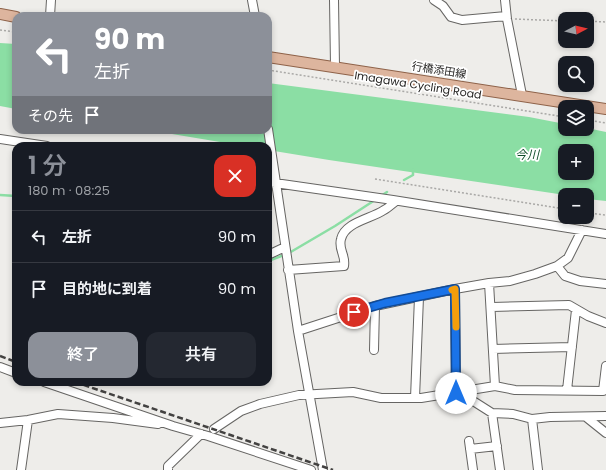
<!DOCTYPE html>
<html lang="ja">
<head>
<meta charset="utf-8">
<style>
  body { margin:0; font-family:Poppins,"Noto Sans JP",sans-serif; background:#242831; color:#f1f3f6; height:100vh; display:flex; flex-direction:column; font-size:15px; white-space:nowrap }
  * { box-sizing:border-box; margin:0 }
  p { font-size:13px; color:#9ea1a6 }
  .icon { flex:none; width:22px; height:22px; fill:none; stroke:currentColor; stroke-width:2; stroke-linecap:round; stroke-linejoin:round }
  .map { position:relative; flex:1; overflow:hidden }
  .drawer { position:absolute; left:12px; top:142px; width:260px; height:244px; display:flex; flex-direction:column; background:#171b24; border-radius:12px; box-shadow:0 2px 6px #0003 }
  .drawer>* { flex:none }
  .guide { position:absolute; left:12px; top:12px; width:260px; height:122px; border-radius:12px; box-shadow:0 2px 6px #0003; background:#8c9099; color:#fff; overflow:hidden }
  .needle { width:26px; rotate:83deg }
  .buttons { position:absolute; left:558px; top:12px; display:grid; gap:8px }
  .buttons a { display:grid; place-items:center; width:36px; height:36px; border-radius:8px; background:#171b24; box-shadow:0 2px 6px #0003; font-size:20px }
  .pin { position:absolute; display:grid; place-items:center; width:34px; height:34px; color:#fff; margin:-17px; border:2px solid #fff; border-radius:50%; box-shadow:0 1px 4px #0007 }
  .me { position:absolute; width:44px; margin:-22px; rotate:0deg; stroke-linejoin:round; filter:drop-shadow(0 0 3px #0008) }
  .turn { display:flex; align-items:center; gap:14px; height:84px; padding:0 16px; font-size:18px }
  .turn .icon { width:52px; height:52px; stroke-width:2.5 }
  .turn b { display:block; font-size:28px; line-height:34px }
  .then { display:flex; align-items:center; height:38px; padding:0 16px; background:#0003; gap:8px; font-size:15px }
  .round { display:grid; place-items:center; flex:none; width:42px; height:42px; border-radius:12px; background:#242831 }
  .summary { display:flex; align-items:center; justify-content:space-between; height:68px; padding:0 16px }
  h1 { font-size:24px; font-weight:600; line-height:30px; color:#8c9099 }
  .button { display:flex; gap:8px; margin-top:auto; padding:8px 16px }
  .button a { flex:1; height:46px; border-radius:12px; background:#8c9099; color:#fff; font-size:16px; font-weight:600; line-height:46px; text-align:center }
  .button a+a { background:#242831; color:#f1f3f6 }
  ul { padding:0; list-style:none }
  li { display:flex; align-items:center; gap:12px; height:52px; padding:0 16px; border-top:1px solid #363941 }
  li div { flex:1 }
  li b { display:block; font-size:15px }
  li em { font-style:normal }
  .map>svg:first-child { display:block }
  .water { fill:#8bdea4; fill-rule:evenodd }
  .lines { fill:none; stroke-linecap:round; stroke-linejoin:round }
  .stream { stroke:#8bdea4; stroke-width:2.5 }
  .minor-casing { stroke:#666563; stroke-width:10 }
  .major-casing { stroke:#8e6249; stroke-width:12 }
  .path { stroke:#a9a8a6; stroke-width:1.5; stroke-dasharray:2 2; stroke-linecap:butt }
  .minor { stroke:#fff; stroke-width:8 }
  .major { stroke:#ddb59e; stroke-width:10 }
  .rail { stroke:#434241; stroke-width:2.5; stroke-dasharray:6 3; stroke-linecap:butt }
  .route-casing { stroke:#114b97; stroke-width:10 }
  .route { stroke:#1a73e8; stroke-width:7 }
  .slow { stroke:#f59e0b; stroke-width:7 }
  .labels { text-anchor:middle; dominant-baseline:central; stroke-width:3.5; stroke-linejoin:round; paint-order:stroke }
  .street-label { font-size:11px; fill:#252423; stroke:#fff }
  .water-label { font-size:12px; font-style:italic; fill:#0e4d29; stroke:#fff }
</style>
</head>
<body>
<div class="map">
<svg width="606" height="470" viewBox="0 0 606 470">
  <rect width="100%" height="100%" fill="#eeedea"/>
  <path class="water" d="M0,43L16,44V109L0,106Z
    M268,83L529,117L565,124V129L587,128L606,132V201L587,199V195H565L329,160L268,150V146H244L148,130H268ZM565,151H587V173H565Z"/>
  <g class="lines">
    <path class="stream" d="M404,180L413,175V170
      M0,195L16,196
      M381,196L387,192
      M289,253L335,226L375,200
      M268,261L284,255"/>
    <g class="minor-casing">
      <path id="minor" d="M252,0L255,16
        M334,0L335,66
        M434,0L443,6L451,17L462,20L506,16
        M505,0L507,19L522,95
        M50,16L51,0
        M268,129L298,331L323,470
        M0,139L47,146
        M268,182L393,200L606,234
        M268,255L285,247
        M557,266L565,276L580,281L606,284
        M288,270L344,266C346,255 338,250 341,239C345,222 371,219 384,210C388,208 392,204 396,201
        M455,289L456,393
        M492,307L569,305L588,316L606,323
        M298,331L375,306L455,289L489,283L510,281L535,274L557,266L568,258L582,230
        M493,349L572,347
        M374,350L375,306
        M0,367L16,373
        M44,382L173,426L208,436L311,470
        M495,386L515,390L603,391L606,366
        M567,390L576,310
        M459,392L492,413L513,414L532,419L550,417L606,416
        M415,398L419,297
        M492,413L500,470
        M586,417L606,433
        M532,419L538,470
        M0,423L28,420L58,414L113,418L158,424
        M214,429L241,411L260,404L299,395L353,392L381,398H421L495,386L489,283
        M469,441L473,470
        M470,449L497,446
        M21,470L28,420
        M168,470V466L201,434"/>
    </g>
    <g class="major-casing">
      <path id="major" d="M0,14L16,17
        M268,57L606,109"/>
    </g>
    <path class="path" d="M515,19L565,21
      M587,21L606,22
      M0,30L16,32
      M268,70L565,117
      M587,120L606,123
      M375,179L565,209
      M587,213L606,215"/>
    <use href="#minor" class="minor"/>
    <use href="#major" class="major"/>
    <path class="rail" d="M0,356L16,362
      M75,382L333,470"/>
  </g>
  <g class="lines">
    <g class="route-casing">
      <path id="route" d="M354,312L385,303L455,289L456,393"/>
    </g>
    <use href="#route" class="route"/>
    <path class="slow" d="M452,290L455,289L456,327"/>
  </g>
  <g class="labels">
    <g class="street-label">
      <text transform="translate(439 70) rotate(9)">行橋添田線</text>
      <text transform="translate(418 85) rotate(9)">Imagawa Cycling Road</text>
    </g>
    <g class="water-label">
      <text x="527" y="154">今川</text>
    </g>
  </g>
</svg>
<div class="buttons">
<a><svg class="needle" viewBox="-14 -14 28 28"><path d="M0-13l5 13h-10z" fill="#e53935"/><path d="M0 13l5-13h-10z" fill="#9ea1a6"/></svg></a>
<a><svg class="icon" aria-label="search" viewBox="0 0 24 24"><circle cx="10" cy="10" r="6"/><path d="M15 15l6 6"/></svg></a>
<a><svg class="icon" aria-label="layers" viewBox="0 0 24 24"><path d="M12 4l9 5-9 5-9-5zM3 14l9 5 9-5"/></svg></a>
<a>+</a>
<a>−</a>
</div>
<div class="pin" style="left:354px;top:312px;background:#d93025"><svg class="icon" aria-label="arrive" viewBox="0 0 24 24"><path d="M6 21V4h12l-3 4 3 4H6"/></svg></div>
<svg class="me" style="left:456px;top:393px" viewBox="-20 -20 40 40"><circle r="19" fill="#fff"/><path d="M0-13L10 11 0 6-10 11z" fill="#1a73e8"/></svg>
<div class="guide">
<div class="turn"><svg class="icon" aria-label="left" viewBox="0 0 24 24"><path d="M17 20v-9H6M10 6l-5 5 5 5"/></svg><div><b>90 m</b>左折</div></div>
<div class="then">その先<svg class="icon" aria-label="arrive" viewBox="0 0 24 24"><path d="M6 21V4h12l-3 4 3 4H6"/></svg></div>
</div>
<section class="drawer">
<div class="summary"><div><h1>1 分</h1><p>180 m · 08:25</p></div><a class="round" style="background:#d93025;color:#fff"><svg class="icon" aria-label="close" viewBox="0 0 24 24"><path d="M6 6l12 12M18 6L6 18"/></svg></a></div>
<ul>
<li><svg class="icon" aria-label="left" viewBox="0 0 24 24"><path d="M17 20v-9H6M10 6l-5 5 5 5"/></svg><div><b>左折</b></div><em>90 m</em></li>
<li><svg class="icon" aria-label="arrive" viewBox="0 0 24 24"><path d="M6 21V4h12l-3 4 3 4H6"/></svg><div><b>目的地に到着</b></div><em>90 m</em></li>
</ul>
<div class="button"><a>終了</a><a>共有</a></div>
</section>
</div>
</body>
</html>
